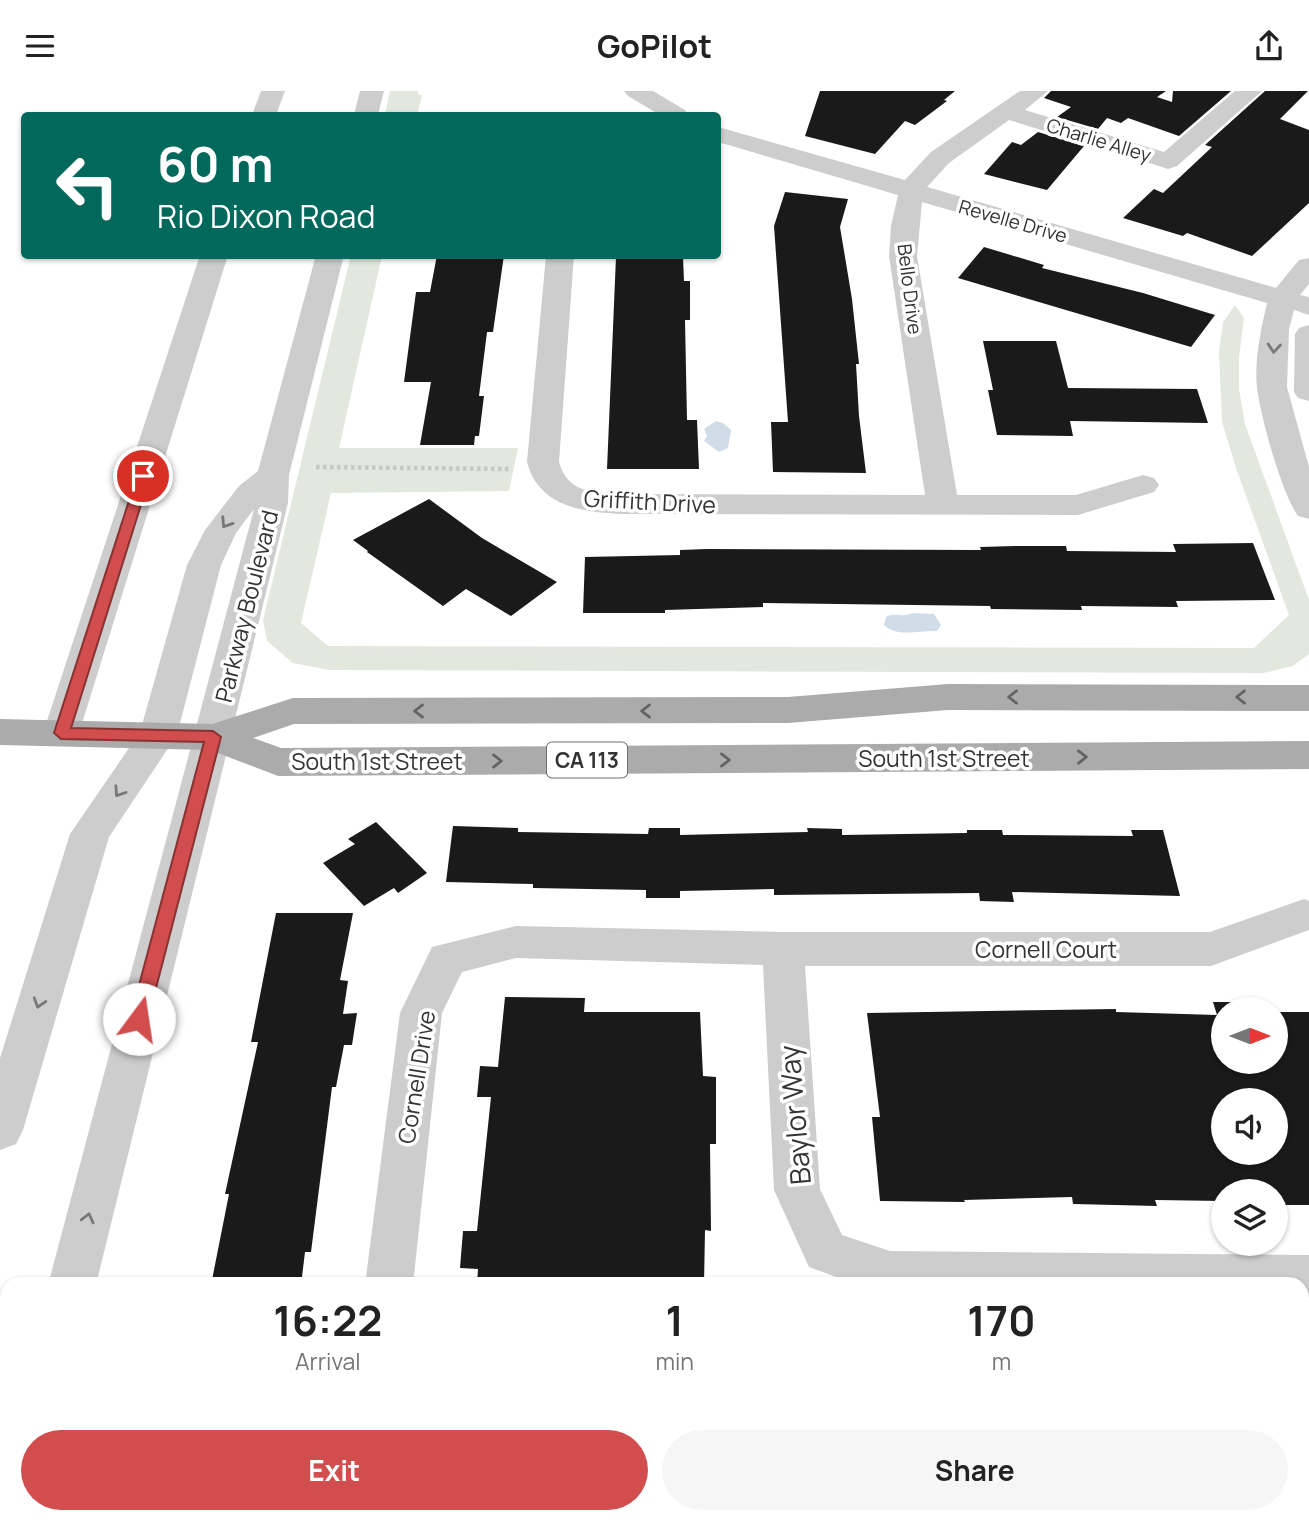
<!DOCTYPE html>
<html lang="en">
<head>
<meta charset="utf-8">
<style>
  body { margin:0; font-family:Manrope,sans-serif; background:#f6f6f6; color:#222; height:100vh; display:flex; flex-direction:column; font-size:26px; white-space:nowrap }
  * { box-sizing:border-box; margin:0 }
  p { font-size:23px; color:#767676 }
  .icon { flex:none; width:38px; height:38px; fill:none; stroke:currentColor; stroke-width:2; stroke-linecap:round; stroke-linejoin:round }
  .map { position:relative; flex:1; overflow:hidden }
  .drawer { position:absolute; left:0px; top:1186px; width:1309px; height:247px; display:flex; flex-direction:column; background:#fff; border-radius:21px 21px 0 0; box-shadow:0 2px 5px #0004 }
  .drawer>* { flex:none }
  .guide { position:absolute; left:21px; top:21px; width:700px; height:147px; border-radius:7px; box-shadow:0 2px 5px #0004; background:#00695c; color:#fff; overflow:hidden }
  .needle { width:46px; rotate:90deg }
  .fabs { position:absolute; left:1211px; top:906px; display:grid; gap:14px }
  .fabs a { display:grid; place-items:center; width:77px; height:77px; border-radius:50%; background:#fff; box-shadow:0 2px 5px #0004; font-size:35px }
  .pin { position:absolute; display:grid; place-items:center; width:60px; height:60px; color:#fff; margin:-30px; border:4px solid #fff; border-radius:50%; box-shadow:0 2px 7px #0007 }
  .me { position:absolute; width:77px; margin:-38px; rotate:14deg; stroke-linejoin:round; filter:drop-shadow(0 0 5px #0008) }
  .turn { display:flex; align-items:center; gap:24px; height:147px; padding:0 21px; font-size:32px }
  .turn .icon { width:91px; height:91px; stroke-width:2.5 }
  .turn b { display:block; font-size:49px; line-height:60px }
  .eta { display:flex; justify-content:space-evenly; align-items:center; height:119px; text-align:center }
  .eta b { font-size:42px; font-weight:700; line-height:49px }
  .button { display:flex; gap:14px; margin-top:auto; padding:14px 21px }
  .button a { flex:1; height:80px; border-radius:42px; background:#d24d4d; color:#fff; font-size:28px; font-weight:700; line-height:80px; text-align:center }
  .button a+a { background:#f6f6f6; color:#222 }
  header { display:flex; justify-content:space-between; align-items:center; height:91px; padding:0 21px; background:#fff; font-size:32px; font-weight:700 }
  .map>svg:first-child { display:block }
  .green { fill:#e2e8dd }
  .water { fill:#d0dde8 }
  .building { fill:#1a1a1a; fill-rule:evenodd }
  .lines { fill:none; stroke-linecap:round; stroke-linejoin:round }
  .path { stroke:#c7c7c7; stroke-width:4.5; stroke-dasharray:3.5 3.5; stroke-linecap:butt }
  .minor { fill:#cdcdcd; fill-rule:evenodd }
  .major { fill:#ababab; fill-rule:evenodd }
  .oneway { stroke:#787878 }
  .oneway2 { stroke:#636363 }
  .route { fill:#d24d4d; stroke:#883232; stroke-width:2 }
  .labels { text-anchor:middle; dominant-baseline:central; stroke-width:7; stroke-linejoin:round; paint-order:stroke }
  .far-street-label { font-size:19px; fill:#333; stroke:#fff }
  .shield { fill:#fff; stroke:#707070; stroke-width:2 }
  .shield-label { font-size:21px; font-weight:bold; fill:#333 }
  .street-label { font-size:23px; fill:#333; stroke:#fff }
  .near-street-label { font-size:28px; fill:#333; stroke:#fff }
</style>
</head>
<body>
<header><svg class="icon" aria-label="menu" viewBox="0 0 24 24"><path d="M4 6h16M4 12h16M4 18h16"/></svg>GoPilot<svg class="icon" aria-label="share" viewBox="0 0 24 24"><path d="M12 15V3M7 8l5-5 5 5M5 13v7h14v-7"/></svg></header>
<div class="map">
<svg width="1309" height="1433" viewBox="0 0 1309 1433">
  <rect width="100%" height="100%" fill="#fff"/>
  <path class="green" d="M390,0H418V3L422,4L417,24H385Z
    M351,164L382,165L339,357H518L509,400L331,402L301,532L328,555L1254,557L1289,524L1236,377L1222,331L1219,261L1223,231L1235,214L1244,227L1239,266V298L1245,333L1309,509V563L1293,575L1264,582L329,579L293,572L267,550L263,529Z"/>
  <path class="water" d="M716,330L723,332L731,339L728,357L719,361L704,350L707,345L704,338Z
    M913,522L934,523L941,534L937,540C921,539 897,547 884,534L886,526C895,521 903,527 913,522Z"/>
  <path class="building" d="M820,0H955L944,9L947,10L915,34L905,30L875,63L805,45Z
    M1051,0H1166L1157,6L1172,11L1173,0H1231L1179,45L1128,27L1121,32L1107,27L1098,38L1057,26L1071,16L1044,7Z
    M1265,0H1308L1280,28L1309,39V112L1252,165L1187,142L1183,145L1123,127L1154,98L1163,102L1212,56L1205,54Z
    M1038,41L1084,55L1047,99L984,83L1012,51L1021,54Z
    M785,101L848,108L840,136L852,208L859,273H856L859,325L866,382L773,381L771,331H788L774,135Z
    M984,156L1044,174L1042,177L1143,202L1215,224L1191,256L958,187Z
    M437,164H504L493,241H487L479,305H484L479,345H475L474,354H420L431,291H404L416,201H430Z
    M616,166H683L684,190H690V229H685L687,329H697L699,378H607Z
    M983,250H1056L1068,297L1197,298L1208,332L1070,330L1073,345L997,344L988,299H993Z
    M429,408L482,447L557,491L511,525L466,498L443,515L367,461L368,460L353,449Z
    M1253,452L1275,509L1176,510L1178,516L1081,515L1082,519L991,518L990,515L763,512V516L665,519V522H583L585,466L680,464V459L707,458L981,459L980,456L1015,455H1066L1067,460L1176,461L1173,453Z
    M376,731L427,782L398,802L394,797L364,815L323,772L355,753L348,748Z
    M453,735L518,737V741L648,743L649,737H680V744L808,741L807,737L842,738V744L967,742V739H1002L1003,744L1133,745L1131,739H1163L1180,805L1012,801L1014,811L980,810L979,802L774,804V798L680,800V807H646V799L533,797V793L446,791Z
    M276,822H353L340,889L348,890L343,923L357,922L352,954H344L336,996H332L311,1161H305L301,1194H211L229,1103H225L258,951H251Z
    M505,906L585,907L584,921H700L703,985L716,986V1053H710L711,1140L705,1139L704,1194H477L478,1178L460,1177L463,1140H477L491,1006H477L480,975L498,976Z
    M1213,911H1249L1251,919H1223V971H1276V921H1309V1114H1276V1101H1223V1110L1155,1109L1157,1115L1073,1113L1072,1106L964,1109L965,1111L880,1110L872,1026H880L867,922L1116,918V921L1217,924ZM1223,1010H1276V1062H1223Z"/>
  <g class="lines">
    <path class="path" d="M316,376L509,378"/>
    <path class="minor" d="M261,0H285L276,24H252Z
      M360,0H384L378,24H354Z
      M624,0H653L685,19L688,24H660L628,5Z
      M1020,0H1048L1025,19L1164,61L1235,0H1262L1177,75L1168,78L1159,75L1009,29L949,72L927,96L1276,197L1299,169L1309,167V193L1300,204L1309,206V224L1294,219L1289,238L1287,296L1309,376V428L1298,425C1281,401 1261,327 1257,297C1254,270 1261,238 1267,212L922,111L917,165L957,404H1076L1143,384L1154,387L1159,394L1154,401L1078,424L622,423C582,421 539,416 527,371L546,164H574L559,371C568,403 594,401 622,403L925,404L889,165L891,135L898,104L718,51V36L905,89L931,61Z
      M200,164H228L79,642L74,651L61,655L48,651L43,642Z
      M316,164H344L289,384L288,412L96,1194H48L254,418L236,442L221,474L177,644L109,746L23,1039L16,1053L0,1059V967L70,743L140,641L187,474L205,439L239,395L258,380Z
      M1309,234V310L1298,307L1294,301L1295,243L1299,237Z
      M1304,808L1309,810V839L1211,875H805L820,1098L842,1144L890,1160L1309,1164V1208H1302V1194H858L809,1176L774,1099L763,874L516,867L462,881L442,922L413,1194H365L400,922L432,856L516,835L783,841H1210Z
      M7,1402V1426H38L37,1433H0V1405Z
      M335,1426H387L386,1433H334Z"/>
    <path class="major" d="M948,593L1309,594V620L948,619L788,632L294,633L253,647L281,657L1309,650V678L278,685L210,659L0,654V628L212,633L293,607L788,606Z"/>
  </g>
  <defs><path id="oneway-chevron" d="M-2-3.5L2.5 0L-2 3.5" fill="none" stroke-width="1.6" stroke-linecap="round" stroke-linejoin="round" transform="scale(1.75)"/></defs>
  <g class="oneway">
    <use href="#oneway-chevron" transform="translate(1274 257) rotate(95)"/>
    <use href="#oneway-chevron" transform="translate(226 432) rotate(123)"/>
    <use href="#oneway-chevron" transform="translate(119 701) rotate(124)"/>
    <use href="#oneway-chevron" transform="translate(39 912) rotate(107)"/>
    <use href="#oneway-chevron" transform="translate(88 1127) rotate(-76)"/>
  </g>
  <g class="oneway2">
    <use href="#oneway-chevron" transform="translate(1013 606) rotate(180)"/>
    <use href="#oneway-chevron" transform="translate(1241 606) rotate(180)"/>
    <use href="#oneway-chevron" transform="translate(419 620) rotate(180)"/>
    <use href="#oneway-chevron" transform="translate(646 620) rotate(180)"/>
    <use href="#oneway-chevron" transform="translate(1082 666) rotate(-1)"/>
    <use href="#oneway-chevron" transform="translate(725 669)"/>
    <use href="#oneway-chevron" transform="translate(497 670)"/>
  </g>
  <path class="route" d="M143,381L150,385L71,637L213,640L221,646L148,928L145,933L139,935L133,933L130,928L204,651L61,648L54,642L137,385Z"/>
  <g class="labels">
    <g class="far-street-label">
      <text transform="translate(1099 49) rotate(17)">Charlie Alley</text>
      <text transform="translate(1013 130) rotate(16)">Revelle Drive</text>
      <text transform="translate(910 198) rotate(83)">Bello Drive</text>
    </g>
    <rect class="shield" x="547" y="651.5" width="80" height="35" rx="5"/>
    <g class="shield-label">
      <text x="587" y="669">CA 113</text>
    </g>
    <g class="street-label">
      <text transform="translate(650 410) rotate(3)">Griffith Drive</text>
      <text transform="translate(246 515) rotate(-76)">Parkway Boulevard</text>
      <text x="944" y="667">South 1st Street</text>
      <text x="377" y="670">South 1st Street</text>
      <text x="1046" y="858">Cornell Court</text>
      <text transform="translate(416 986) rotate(-81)">Cornell Drive</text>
    </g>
    <g class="near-street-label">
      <text transform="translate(794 1024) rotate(-95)">Baylor Way</text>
    </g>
  </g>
</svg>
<div class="fabs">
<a><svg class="needle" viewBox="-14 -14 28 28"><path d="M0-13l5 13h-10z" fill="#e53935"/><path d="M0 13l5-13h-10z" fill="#767676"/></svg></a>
<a><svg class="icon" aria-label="sound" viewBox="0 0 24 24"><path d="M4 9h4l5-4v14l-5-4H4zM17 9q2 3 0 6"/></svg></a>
<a><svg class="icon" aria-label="layers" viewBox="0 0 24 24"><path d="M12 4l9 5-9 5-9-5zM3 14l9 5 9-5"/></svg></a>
</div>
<div class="pin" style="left:143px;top:385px;background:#d93025"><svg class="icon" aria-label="arrive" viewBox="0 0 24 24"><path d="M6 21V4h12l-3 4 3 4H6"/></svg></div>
<svg class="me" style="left:139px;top:928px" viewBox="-20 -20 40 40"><circle r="19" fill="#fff"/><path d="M0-13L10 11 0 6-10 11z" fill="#d24d4d"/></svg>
<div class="guide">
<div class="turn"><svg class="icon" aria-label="left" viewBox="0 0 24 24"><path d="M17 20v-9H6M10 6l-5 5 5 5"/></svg><div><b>60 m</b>Rio Dixon Road</div></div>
</div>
<section class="drawer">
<div class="eta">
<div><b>16:22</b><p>Arrival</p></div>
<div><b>1</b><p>min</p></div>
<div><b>170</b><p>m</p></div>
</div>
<div class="button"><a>Exit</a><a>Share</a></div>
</section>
</div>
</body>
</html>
